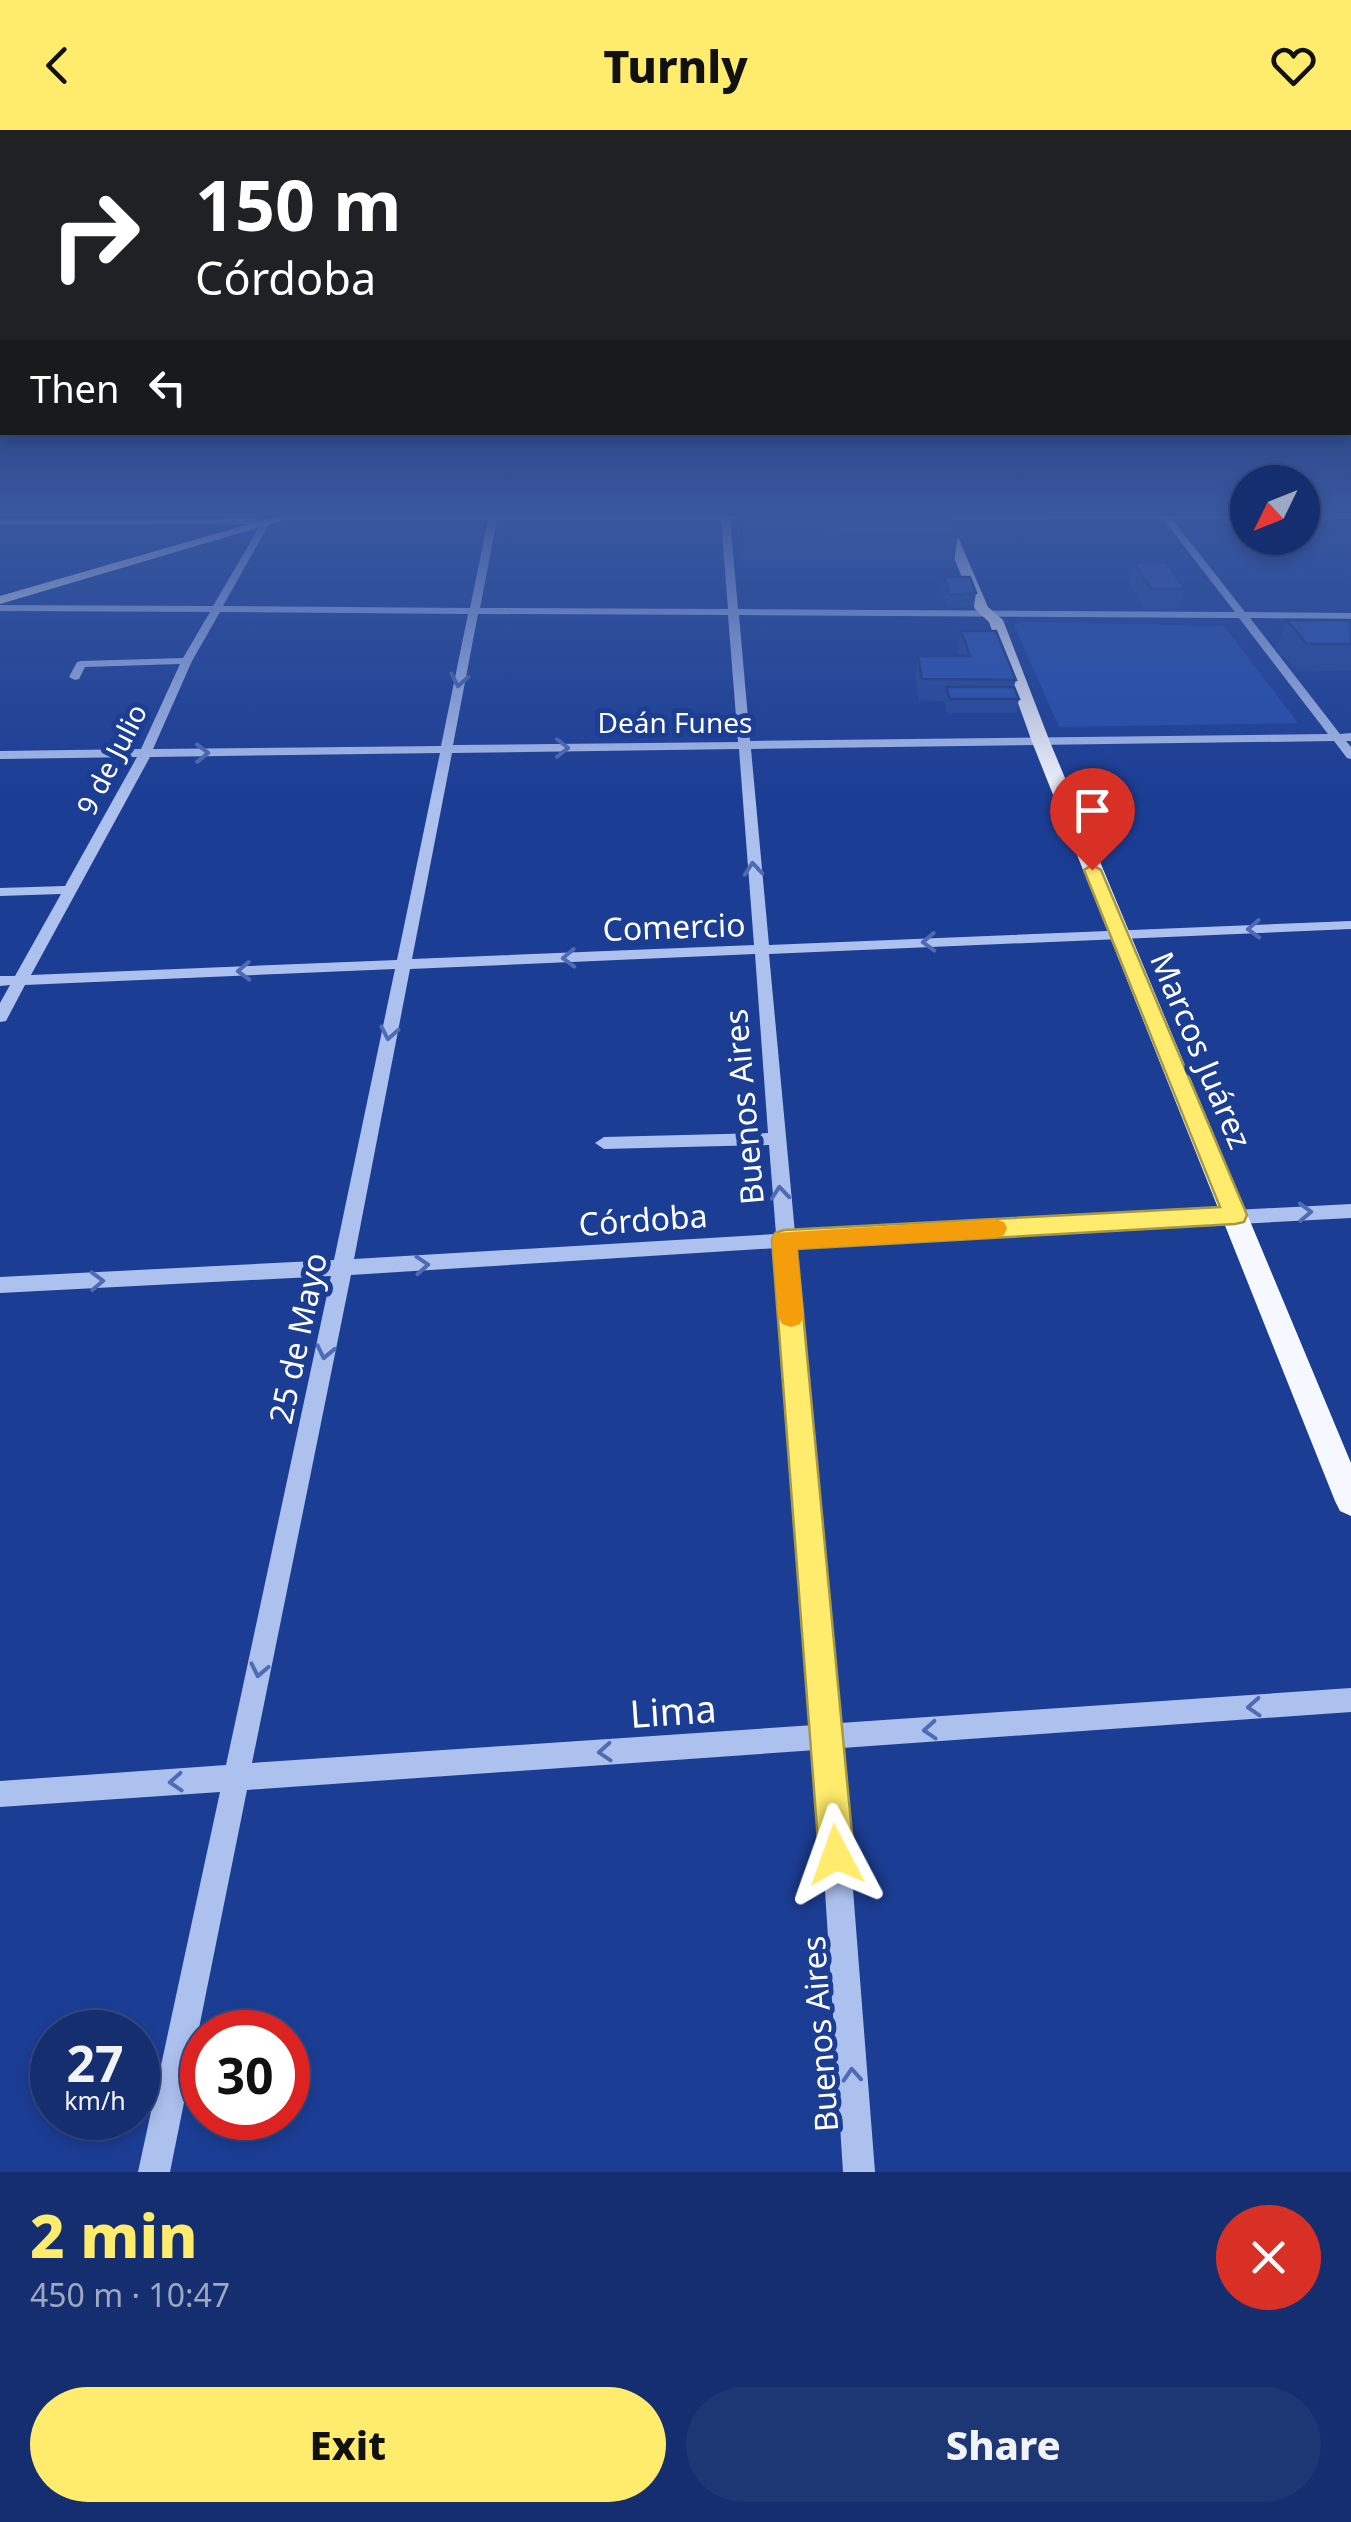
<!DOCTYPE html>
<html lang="en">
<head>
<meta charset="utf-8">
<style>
  body { margin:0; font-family:"Noto Sans",sans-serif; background:#1d3674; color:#f1f3f6; height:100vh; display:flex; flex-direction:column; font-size:38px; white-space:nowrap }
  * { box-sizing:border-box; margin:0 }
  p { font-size:32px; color:#9da8c3 }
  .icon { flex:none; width:55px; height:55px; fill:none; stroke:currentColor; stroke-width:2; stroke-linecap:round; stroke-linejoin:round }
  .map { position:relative; height:2042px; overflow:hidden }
  .drawer { display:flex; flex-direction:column; background:#142e6f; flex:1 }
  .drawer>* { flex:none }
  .hud { position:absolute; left:0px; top:0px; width:1352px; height:305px; box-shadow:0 5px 15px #0003,0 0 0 2px #334a82; background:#202124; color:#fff; overflow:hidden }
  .needle { width:65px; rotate:227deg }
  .buttons { position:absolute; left:1230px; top:335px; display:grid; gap:20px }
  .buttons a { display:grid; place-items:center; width:90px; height:90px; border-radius:50%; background:#142e6f; box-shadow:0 5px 15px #0003,0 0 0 2px #334a82; font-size:50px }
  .speed { position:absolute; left:30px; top:1880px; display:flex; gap:20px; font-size:50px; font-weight:700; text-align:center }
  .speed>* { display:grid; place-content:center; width:130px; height:130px; border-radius:50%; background:#142e6f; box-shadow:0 5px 15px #0003,0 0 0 2px #334a82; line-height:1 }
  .speed small { font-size:25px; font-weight:400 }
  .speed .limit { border:15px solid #d22; background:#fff; color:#111 }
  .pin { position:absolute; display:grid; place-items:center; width:85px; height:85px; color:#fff; margin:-102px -42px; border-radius:50% 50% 50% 0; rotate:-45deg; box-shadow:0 0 10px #0007 }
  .pin .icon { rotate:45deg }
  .me { position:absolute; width:110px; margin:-55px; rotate:356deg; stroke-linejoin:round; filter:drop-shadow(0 0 8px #0008) }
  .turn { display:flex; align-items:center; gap:35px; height:210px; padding:0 30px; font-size:45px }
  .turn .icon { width:130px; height:130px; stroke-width:2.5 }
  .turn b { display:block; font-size:70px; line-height:85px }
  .then { display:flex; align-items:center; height:95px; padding:0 30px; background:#0003; gap:20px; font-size:38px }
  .round { display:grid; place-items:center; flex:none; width:105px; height:105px; border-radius:52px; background:#1d3674 }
  .head { display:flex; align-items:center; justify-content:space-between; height:170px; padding:0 30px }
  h1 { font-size:60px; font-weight:800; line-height:75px; color:#ffeb6c }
  .cta { display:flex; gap:20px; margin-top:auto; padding:20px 30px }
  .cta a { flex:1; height:115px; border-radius:60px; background:#ffeb6c; color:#111; font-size:40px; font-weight:800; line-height:115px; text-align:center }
  .cta a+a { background:#1d3674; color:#f1f3f6 }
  header { display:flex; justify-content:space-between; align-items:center; height:130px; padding:0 30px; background:#ffeb6c; color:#111; font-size:45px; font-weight:800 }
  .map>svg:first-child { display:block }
  .green { fill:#244dad }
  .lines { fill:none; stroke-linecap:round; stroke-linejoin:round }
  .minor { fill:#adc1ef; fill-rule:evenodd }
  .major { fill:#f6f8ff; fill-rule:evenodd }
  .wall { fill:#244799 }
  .building { fill:#2a52b2; stroke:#1d397d; stroke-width:2.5 }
  .oneway { stroke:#4e6bb4 }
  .route { fill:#ffeb6c; stroke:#a69946; stroke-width:2.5 }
  .slow { fill:#f59e0b }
  .labels { text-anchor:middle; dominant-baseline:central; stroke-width:10; stroke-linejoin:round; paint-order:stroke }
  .far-street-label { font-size:28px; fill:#fff; stroke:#1b3d94 }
  .street-label { font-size:32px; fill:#fff; stroke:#1b3d94 }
  .near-street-label { font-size:38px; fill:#fff; stroke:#1b3d94 }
</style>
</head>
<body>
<header><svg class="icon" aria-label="back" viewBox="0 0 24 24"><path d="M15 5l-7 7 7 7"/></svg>Turnly<svg class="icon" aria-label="heart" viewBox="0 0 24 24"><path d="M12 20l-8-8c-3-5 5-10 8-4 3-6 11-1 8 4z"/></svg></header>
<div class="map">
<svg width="1351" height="2042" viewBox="0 0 1351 2042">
  <rect width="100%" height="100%" fill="#1b3d94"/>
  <path class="green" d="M1022,492L1224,496L1298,593L1059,597L1014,495Z"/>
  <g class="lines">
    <path class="minor" d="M739,386L738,389L730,390L738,479L1235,482L1163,389L926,390L922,387L1248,386V389H1172L1245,482L1351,483V489L1250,488L1340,604L1351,603V611H1346L1351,617V629L1347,628L1334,611L751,619L769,815L1351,791V799L769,824L795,1103L1351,1074V1088L796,1117L840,1593L1351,1558V1582L842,1618L875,2042H843L816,1620L247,1660L170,2042H138L220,1662L0,1677V1651L226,1635L331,1146L0,1163V1147L334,1130L395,839L25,855L6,891L0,892V873L10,855L0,856V846H15L61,764L0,766V758L65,756L137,627L0,629V621L141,619L180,534L85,537L79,549L75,550L69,547L77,532L81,531L183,528L210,482L0,481V475L213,476L261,394L265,391L269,394L223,476L470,478L488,390H285L281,387ZM497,390H721L728,479L480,478ZM220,482L468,484L441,616L153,619L192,531ZM478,484L728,485L738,612L453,615ZM739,485L1239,488L1328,604L750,611ZM739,619L754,815L412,829L452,623ZM440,623L397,830L31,845L150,627ZM755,824L768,1003L604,1007L595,1013L604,1019L769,1015L776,1104L354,1129L410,839ZM777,1118L814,1595L252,1633L351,1145Z
      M1302,386H1351V389H1302Z
      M0,389L255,388L259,391L255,394L0,395Z"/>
    <path class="major" d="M277,386H297L0,474V466Z
      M937,386H949L988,477L1003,490L1050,612L1351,1333V1386L1340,1381L1335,1371L1032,612L989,492L975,479Z"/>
  </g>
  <path class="wall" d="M736,386H949L958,406L954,432H741Z
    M1134,433L1185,459L1179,479H1145L1128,453Z
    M944,447L976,463L974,476L948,478L941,460Z
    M1287,490H1351V541L1297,542L1276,517Z
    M961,501L1016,550L1014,557L1019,569L1016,583H947L944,571L919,570L915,547L918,526H959L957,521Z"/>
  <path class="building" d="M739,386H949L958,406L742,407Z
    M1134,433H1166L1185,459H1151Z
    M944,447H970L976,463L950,465Z
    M1287,490H1351V514H1307Z
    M961,501H996L1016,550L922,549L918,526H970Z
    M946,557H1014L1019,569H950Z"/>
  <defs><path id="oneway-chevron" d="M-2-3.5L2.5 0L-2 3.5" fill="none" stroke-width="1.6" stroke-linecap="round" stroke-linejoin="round" transform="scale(2.5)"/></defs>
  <g class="oneway">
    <use href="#oneway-chevron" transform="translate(459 550) rotate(101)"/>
    <use href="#oneway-chevron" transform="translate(562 618)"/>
    <use href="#oneway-chevron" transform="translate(202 623) rotate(-1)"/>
    <use href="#oneway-chevron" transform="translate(753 739) rotate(-95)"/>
    <use href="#oneway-chevron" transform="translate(1254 799) rotate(178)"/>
    <use href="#oneway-chevron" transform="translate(929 812) rotate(178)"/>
    <use href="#oneway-chevron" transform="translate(569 828) rotate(178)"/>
    <use href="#oneway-chevron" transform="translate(244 841) rotate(178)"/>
    <use href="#oneway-chevron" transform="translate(389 903) rotate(101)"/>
    <use href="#oneway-chevron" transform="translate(780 1063) rotate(-95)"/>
    <use href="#oneway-chevron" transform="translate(1305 1082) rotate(-2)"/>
    <use href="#oneway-chevron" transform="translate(422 1135) rotate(-4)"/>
    <use href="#oneway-chevron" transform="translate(97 1151) rotate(-2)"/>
    <use href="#oneway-chevron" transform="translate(325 1222) rotate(102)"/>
    <use href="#oneway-chevron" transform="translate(259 1540) rotate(102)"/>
    <use href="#oneway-chevron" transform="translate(1254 1577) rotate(176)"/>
    <use href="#oneway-chevron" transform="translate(930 1600) rotate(176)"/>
    <use href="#oneway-chevron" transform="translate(605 1622) rotate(176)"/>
    <use href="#oneway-chevron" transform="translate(176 1652) rotate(176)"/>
    <use href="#oneway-chevron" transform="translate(852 1945) rotate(-94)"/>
  </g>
  <linearGradient id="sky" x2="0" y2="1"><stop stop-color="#0f2251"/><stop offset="0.57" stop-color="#39579f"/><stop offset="1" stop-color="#39579f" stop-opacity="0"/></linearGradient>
  <rect width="1351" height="672" fill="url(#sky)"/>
  <path class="route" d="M1092,735L1101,740L1247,1085L1244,1092L1235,1094L797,1119L854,1725L849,1738L836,1743L824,1738L819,1725L772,1110L775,1103L784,1100L1220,1077L1084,740Z"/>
  <path class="slow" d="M995,1089L1004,1092L1007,1098L1004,1105L995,1108L797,1119L804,1186L800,1194L791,1197L782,1194L778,1186L772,1110L775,1103Z"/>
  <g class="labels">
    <g class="far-street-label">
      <text x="675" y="592">Deán Funes</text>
      <text transform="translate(111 629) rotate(-63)">9 de Julio</text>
    </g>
    <g class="street-label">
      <text transform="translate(674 796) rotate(-2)">Comercio</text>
      <text transform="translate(1202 920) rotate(67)">Marcos Juárez</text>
      <text transform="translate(743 977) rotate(-95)">Buenos Aires</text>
      <text transform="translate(643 1089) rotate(-4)">Córdoba</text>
      <text transform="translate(297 1208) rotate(-78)">25 de Mayo</text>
      <text transform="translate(819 1904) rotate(-94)">Buenos Aires</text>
    </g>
    <g class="near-street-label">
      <text transform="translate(673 1580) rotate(-4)">Lima</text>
    </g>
  </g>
</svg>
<div class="buttons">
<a><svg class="needle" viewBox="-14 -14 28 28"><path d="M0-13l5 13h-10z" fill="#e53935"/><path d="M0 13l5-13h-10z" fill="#9da8c3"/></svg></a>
</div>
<div class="speed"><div>27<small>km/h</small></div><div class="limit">30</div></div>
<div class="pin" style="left:1092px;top:740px;background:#d93025"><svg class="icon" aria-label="arrive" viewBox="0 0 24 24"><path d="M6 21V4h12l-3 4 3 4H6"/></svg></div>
<svg class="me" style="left:836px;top:1725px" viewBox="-20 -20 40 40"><path d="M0-17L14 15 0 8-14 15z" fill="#ffeb6c" stroke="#fff" stroke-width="4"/></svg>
<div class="hud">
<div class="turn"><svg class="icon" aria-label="right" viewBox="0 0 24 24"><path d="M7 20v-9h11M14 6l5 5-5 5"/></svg><div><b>150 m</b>Córdoba</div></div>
<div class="then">Then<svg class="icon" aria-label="left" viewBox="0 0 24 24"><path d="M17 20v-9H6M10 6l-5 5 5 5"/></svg></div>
</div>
</div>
<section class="drawer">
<div class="head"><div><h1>2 min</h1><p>450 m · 10:47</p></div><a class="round" style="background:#d93025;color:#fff"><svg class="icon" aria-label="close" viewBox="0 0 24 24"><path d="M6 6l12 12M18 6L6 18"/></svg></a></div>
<div class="cta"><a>Exit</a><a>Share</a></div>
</section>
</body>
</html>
